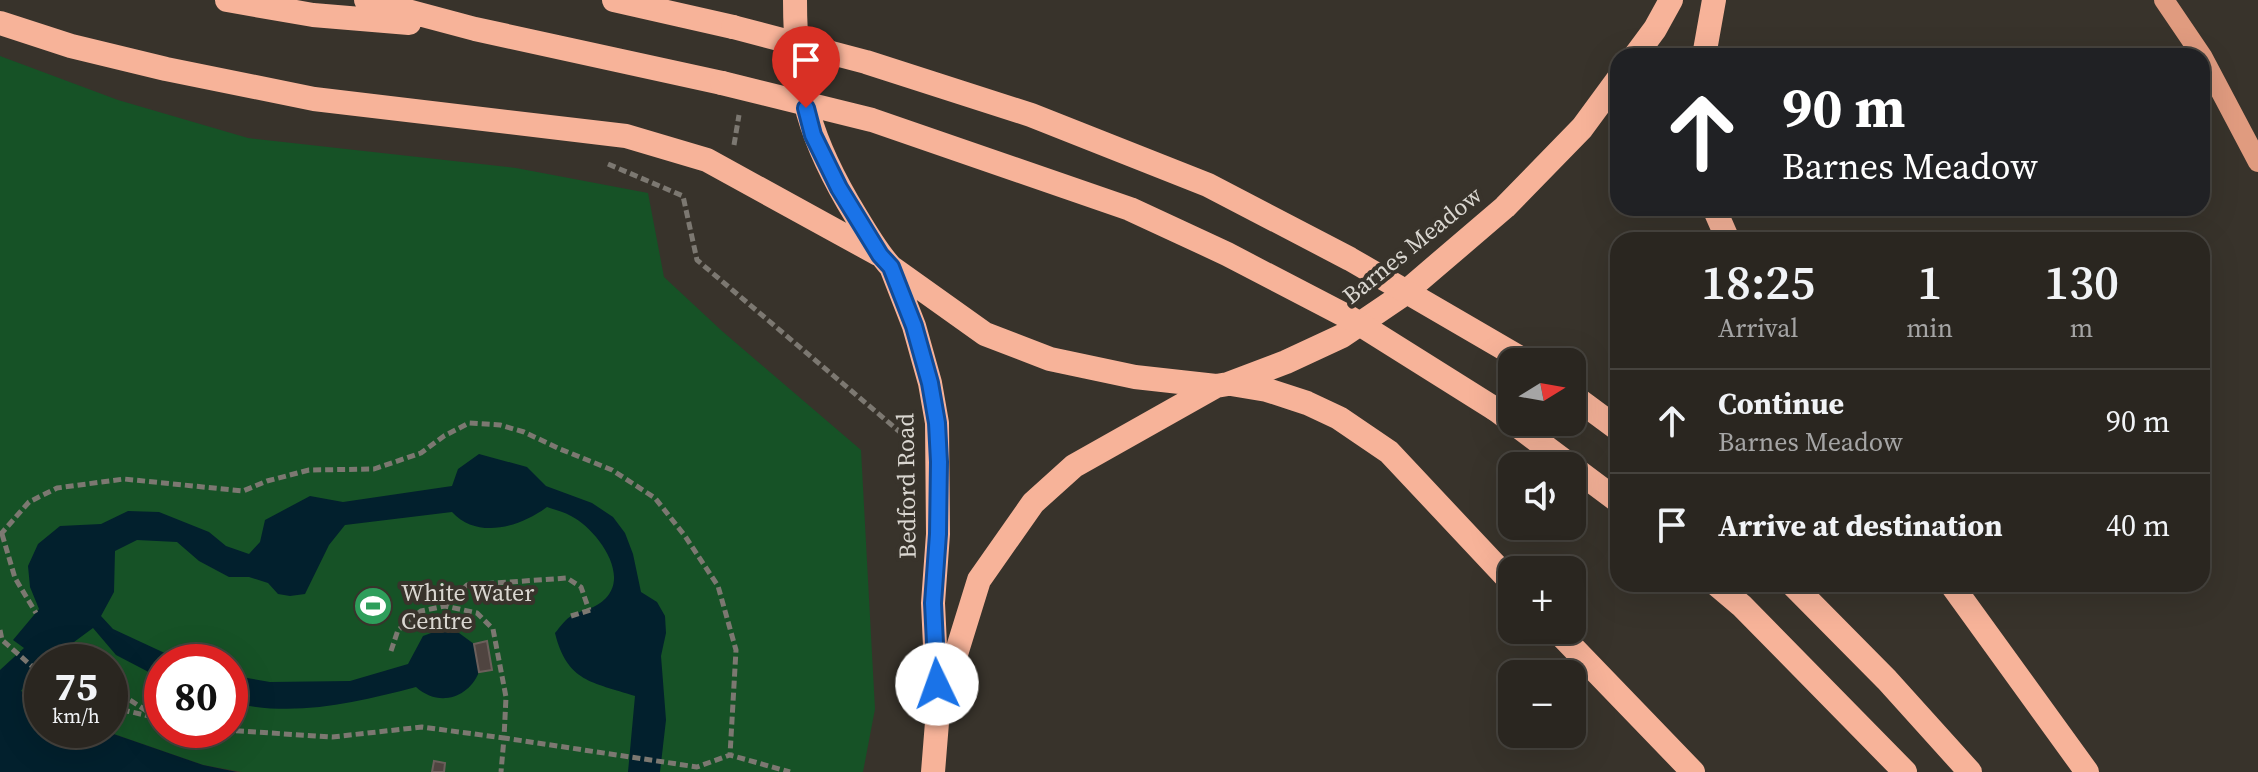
<!DOCTYPE html>
<html lang="en">
<head>
<meta charset="utf-8">
<style>
  body { margin:0; font-family:"Source Serif 4",serif; background:#36322d; color:#f1f3f6; height:100vh; display:flex; flex-direction:column; font-size:30px; white-space:nowrap }
  * { box-sizing:border-box; margin:0 }
  p { font-size:26px; color:#a5a5a5 }
  .icon { flex:none; width:44px; height:44px; fill:none; stroke:currentColor; stroke-width:2; stroke-linecap:round; stroke-linejoin:round }
  .map { position:relative; flex:1; overflow:hidden }
  .sheet { position:absolute; left:1610px; top:232px; width:600px; height:360px; display:flex; flex-direction:column; background:#2a2620; border-radius:24px; box-shadow:0 8px 32px #0002,0 0 0 2px #46433e }
  .sheet>* { flex:none }
  .guide { position:absolute; left:1610px; top:48px; width:600px; height:168px; border-radius:24px; box-shadow:0 8px 32px #0002,0 0 0 2px #46433e; background:#202124; color:#fff; overflow:hidden }
  .needle { width:52px; rotate:79deg }
  .controls { position:absolute; left:1498px; top:348px; display:grid; gap:16px }
  .controls a { display:grid; place-items:center; width:88px; height:88px; border-radius:16px; background:#2a2620; box-shadow:0 8px 32px #0002,0 0 0 2px #46433e; font-size:40px }
  .speed { position:absolute; left:24px; top:644px; display:flex; gap:16px; font-size:40px; font-weight:700; text-align:center }
  .speed>* { display:grid; place-content:center; width:104px; height:104px; border-radius:50%; background:#2a2620; box-shadow:0 8px 32px #0002,0 0 0 2px #46433e; line-height:1 }
  .speed small { font-size:20px; font-weight:400 }
  .speed .limit { border:12px solid #d22; background:#fff; color:#111 }
  .pin { position:absolute; display:grid; place-items:center; width:68px; height:68px; color:#fff; margin:-82px -34px; border-radius:50% 50% 50% 0; rotate:-45deg; box-shadow:0 0 8px #0007 }
  .pin .icon { rotate:45deg }
  .me { position:absolute; width:88px; margin:-44px; rotate:357deg; stroke-linejoin:round; filter:drop-shadow(0 0 6px #0008) }
  .turn { display:flex; align-items:center; gap:28px; height:168px; padding:0 40px; font-size:36px }
  .turn .icon { width:104px; height:104px; stroke-width:2.5 }
  .turn b { display:block; font-size:56px; line-height:68px }
  .eta { display:flex; justify-content:space-evenly; align-items:center; height:136px; text-align:center }
  .eta b { font-size:48px; font-weight:600; line-height:56px }
  ul { padding:0; list-style:none }
  li { display:flex; align-items:center; gap:24px; height:104px; padding:0 40px; border-top:2px solid #46433e }
  li div { flex:1 }
  li b { display:block; font-size:30px }
  li em { font-style:normal }
  .map>svg:first-child { display:block }
  .green { fill:#165226; fill-rule:evenodd }
  .water { fill:#02202d }
  .building { fill:#4f4440; stroke:#6b5f5b; stroke-width:2 }
  .lines { fill:none; stroke-linecap:round; stroke-linejoin:round }
  .path { stroke:#7c7871; stroke-width:5; stroke-dasharray:8 4; stroke-linecap:butt }
  .primary { stroke:#e09b7f; stroke-width:20 }
  .highway { stroke:#f7b399; stroke-width:24 }
  .highway-bridge { stroke:#f7b399; stroke-width:24 }
  .route-casing { stroke:#114b97; stroke-width:20 }
  .route { stroke:#1a73e8; stroke-width:14 }
  .labels { text-anchor:middle; dominant-baseline:central; stroke-width:8; stroke-linejoin:round; paint-order:stroke }
  .street-label { font-size:24px; fill:#dad7d1; stroke:#38332b }
  .poi-label { font-size:24px; fill:#dad7d1; stroke:#38332b; text-anchor:start }
</style>
</head>
<body>
<div class="map">
<svg width="2258" height="772" viewBox="0 0 2258 772">
  <rect width="100%" height="100%" fill="#38332b"/>
  <path class="green" d="M0,56L118,100L248,138L516,168L648,193L664,277L722,331L861,450L875,709L863,772H242L203,765L102,730H110V662H42V704L0,684ZM162,662H230V730H162Z"/>
  <path class="water" d="M479,454L527,467L546,486L592,503L613,517L625,533L633,554L641,592L657,602L665,616L666,633L661,656L666,720L660,772H628L635,696C592,682 567,682 555,633C560,627 566,618 573,615C585,609 595,609 606,598C630,573 595,528 571,516C564,512 555,510 547,507C520,527 478,540 452,512L345,525L329,545L305,594L290,596L278,594L268,583L249,577H229L199,561L177,542L137,540L115,551L114,592L101,616L113,629L184,662H162V679L116,655L93,628L74,642L58,662H41L21,691L42,702V730H102L203,765L237,772H0V670L24,648L13,640L39,609L30,587L28,566L38,544L60,526L101,524L128,511L159,512L209,532L226,546L249,554L260,542L265,520L310,496L343,502L452,486L458,469Z
    M442,629L459,633L474,644L479,672C468,699 438,707 416,687C355,703 293,718 230,702V675L270,682L350,681L408,664L423,636Z"/>
  <path class="building" d="M487,641L492,670L479,672L474,644Z
    M434,761L445,763L444,772H432Z"/>
  <g class="lines">
    <path class="path" d="M734,145L739,115
      M608,164L683,196L697,260L907,438L908,441
      M2,534L15,578L36,613
      M0,535L29,502L57,488L124,479L243,491L267,481L309,470L374,469L421,453L444,436L469,423L500,425L524,432L560,449L612,470L655,498L685,536L718,586L736,650L730,755
      M446,605L467,585L567,578L581,587L589,610
      M571,616L594,609
      M0,630L2,640L42,675
      M69,649L82,662
      M391,651L398,630L421,611L445,606L477,613L493,629L506,697L504,738L697,767L730,755L790,772
      M110,687L156,717
      M110,707L162,719
      M224,730L332,737L422,727L504,738L501,772"/>
    <path class="primary" d="M2164,0L2202,56
      M2202,56L2258,162"/>
    <path class="highway" d="M227,0L313,15L409,23
      M366,0L475,29L722,83
      M614,0L733,27
      M795,0C795,89 810,141 856,216C867,234 877,252 891,267L985,334L1050,359L1135,377L1216,386L1228,384L1286,362L1342,336L1401,296L1505,207L1582,128L1618,79
      M0,23L71,46L166,69L314,99L626,136L707,160L878,254
      M1635,56L1655,29L1671,0
      M1704,56L1714,0
      M1714,208L1728,240
      M891,267L914,326L930,383L937,423L938,534L933,603L938,710L933,772
      M1231,384L1267,390L1307,403L1339,418L1389,452L1512,583
      M1572,395L1618,429
      M1495,409L1618,501
      M1716,584L1742,606L1905,772
      M1792,584L1887,680L1970,772
      M1951,584L2087,772
      M1556,630L1693,772
      M944,693L979,580L1033,503L1074,466L1216,386"/>
    <path class="highway-bridge" d="M733,27L866,62L1031,115L1208,185L1350,259L1527,362
      M722,83L872,120L1130,209L1227,254L1350,318L1495,409"/>
  </g>
  <g class="lines">
    <g class="route-casing">
      <path id="route" d="M806,108L813,135L839,188L880,255L891,267L914,326L930,383L937,423L939,462L938,534L933,603L937,684"/>
    </g>
    <use href="#route" class="route"/>
  </g>
  <defs>
    <g id="stadium-disc" transform="scale(2)"><circle r="9.5" fill="#2e9e5b" stroke="#38332b"/><path d="M0-5a6.5 5 0 1 0 0 10a6.5 5 0 1 0 0-10ZM-3.5-1.8h7v3.6h-7Z" fill="#fff"/></g>
  </defs>
  <g fill-rule="evenodd">
    <use href="#stadium-disc" x="373" y="606"/>
  </g>
  <g class="labels">
    <g class="street-label">
      <text transform="translate(1412 245) rotate(-39)">Barnes Meadow</text>
      <text transform="translate(906 486) rotate(-91)">Bedford Road</text>
    </g>
    <g class="poi-label">
      <text x="401" y="592">White Water<tspan x="401" dy="28">Centre</tspan></text>
    </g>
  </g>
</svg>
<div class="controls">
<a><svg class="needle" viewBox="-14 -14 28 28"><path d="M0-13l5 13h-10z" fill="#e53935"/><path d="M0 13l5-13h-10z" fill="#a5a5a5"/></svg></a>
<a><svg class="icon" aria-label="sound" viewBox="0 0 24 24"><path d="M4 9h4l5-4v14l-5-4H4zM17 9q2 3 0 6"/></svg></a>
<a>+</a>
<a>−</a>
</div>
<div class="speed"><div>75<small>km/h</small></div><div class="limit">80</div></div>
<div class="pin" style="left:806px;top:108px;background:#d93025"><svg class="icon" aria-label="arrive" viewBox="0 0 24 24"><path d="M6 21V4h12l-3 4 3 4H6"/></svg></div>
<svg class="me" style="left:937px;top:684px" viewBox="-20 -20 40 40"><circle r="19" fill="#fff"/><path d="M0-13L10 11 0 6-10 11z" fill="#1a73e8"/></svg>
<div class="guide">
<div class="turn"><svg class="icon" aria-label="ahead" viewBox="0 0 24 24"><path d="M12 20V5M6 11l6-6 6 6"/></svg><div><b>90 m</b>Barnes Meadow</div></div>
</div>
<section class="sheet">
<div class="eta">
<div><b>18:25</b><p>Arrival</p></div>
<div><b>1</b><p>min</p></div>
<div><b>130</b><p>m</p></div>
</div>
<ul>
<li><svg class="icon" aria-label="ahead" viewBox="0 0 24 24"><path d="M12 20V5M6 11l6-6 6 6"/></svg><div><b>Continue</b><p>Barnes Meadow</p></div><em>90 m</em></li>
<li><svg class="icon" aria-label="arrive" viewBox="0 0 24 24"><path d="M6 21V4h12l-3 4 3 4H6"/></svg><div><b>Arrive at destination</b></div><em>40 m</em></li>
</ul>
</section>
</div>
</body>
</html>
